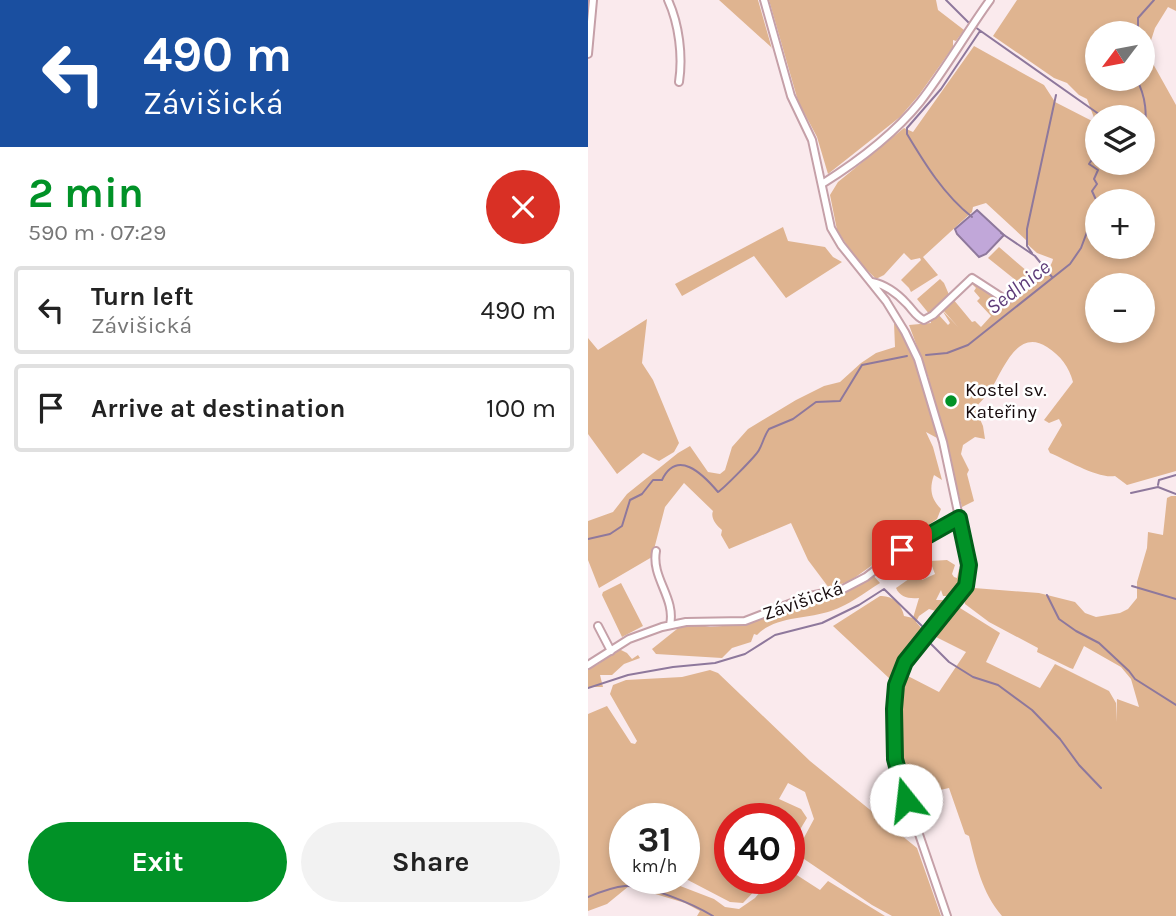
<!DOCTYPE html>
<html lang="en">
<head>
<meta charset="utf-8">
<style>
  body { margin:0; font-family:Karla,sans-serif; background:#f2f2f2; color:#222; height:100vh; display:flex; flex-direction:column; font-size:26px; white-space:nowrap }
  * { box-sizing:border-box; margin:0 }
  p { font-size:23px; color:#767676 }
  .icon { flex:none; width:38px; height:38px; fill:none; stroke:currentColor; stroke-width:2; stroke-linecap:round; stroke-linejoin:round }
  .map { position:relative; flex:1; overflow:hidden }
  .sheet { display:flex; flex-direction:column; background:#fff; width:588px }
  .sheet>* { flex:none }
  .guide { background:#1a4fa0; color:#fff; overflow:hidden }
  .needle { width:46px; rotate:238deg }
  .tools { position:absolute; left:497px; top:21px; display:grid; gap:14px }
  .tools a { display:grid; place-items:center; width:70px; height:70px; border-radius:50%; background:#fff; box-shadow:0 4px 10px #0003; font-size:35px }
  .speed { position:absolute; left:21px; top:803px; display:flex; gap:14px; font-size:35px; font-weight:700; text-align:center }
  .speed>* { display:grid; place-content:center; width:91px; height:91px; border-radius:50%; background:#fff; box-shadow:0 4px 10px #0003; line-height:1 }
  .speed small { font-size:18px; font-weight:400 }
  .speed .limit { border:10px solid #d22; background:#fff; color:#111 }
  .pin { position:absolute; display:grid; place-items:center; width:60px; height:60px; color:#fff; margin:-30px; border-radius:14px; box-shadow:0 4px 10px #0006 }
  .me { position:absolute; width:77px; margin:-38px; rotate:344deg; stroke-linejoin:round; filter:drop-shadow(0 0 5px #0008) }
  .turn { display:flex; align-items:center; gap:24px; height:147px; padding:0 28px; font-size:32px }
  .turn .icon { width:91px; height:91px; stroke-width:2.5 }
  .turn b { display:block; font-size:49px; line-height:60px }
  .round { display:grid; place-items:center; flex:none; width:74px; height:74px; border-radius:37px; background:#f2f2f2 }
  .summary { display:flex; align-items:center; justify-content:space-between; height:119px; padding:0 28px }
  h1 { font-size:42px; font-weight:700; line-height:52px; color:#019227 }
  .cta { display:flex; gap:14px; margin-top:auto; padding:14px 28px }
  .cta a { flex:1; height:80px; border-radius:42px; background:#019227; color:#fff; font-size:28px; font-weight:700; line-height:80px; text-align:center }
  .cta a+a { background:#f2f2f2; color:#222 }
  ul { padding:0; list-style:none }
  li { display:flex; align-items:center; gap:21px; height:88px; margin:0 14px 10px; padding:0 14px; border:4px solid #e0e0e0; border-radius:7px }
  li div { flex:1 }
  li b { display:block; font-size:26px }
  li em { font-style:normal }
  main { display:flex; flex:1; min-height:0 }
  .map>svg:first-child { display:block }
  .green { fill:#dfb490; fill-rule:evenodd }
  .water { fill:#c1a7d9; stroke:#8e789c; stroke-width:2 }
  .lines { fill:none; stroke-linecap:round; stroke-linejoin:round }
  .stream { stroke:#8e789c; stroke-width:2 }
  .minor-casing { stroke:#c5a0a8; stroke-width:10 }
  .minor { stroke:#fff; stroke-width:6 }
  .route-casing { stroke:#015f19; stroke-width:18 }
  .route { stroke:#019227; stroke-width:12 }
  .poi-dot { fill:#019227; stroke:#fff; stroke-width:2.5 }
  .labels { text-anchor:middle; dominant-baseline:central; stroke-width:5; stroke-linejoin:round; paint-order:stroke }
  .poi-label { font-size:19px; fill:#170b0d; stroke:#fff; text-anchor:start }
  .street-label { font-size:19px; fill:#170b0d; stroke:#fff }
  .water-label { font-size:21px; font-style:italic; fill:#5e3c79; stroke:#fff }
</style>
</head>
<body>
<main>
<section class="sheet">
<div class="guide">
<div class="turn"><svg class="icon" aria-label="left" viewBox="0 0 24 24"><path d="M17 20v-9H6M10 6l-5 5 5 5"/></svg><div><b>490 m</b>Závišická</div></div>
</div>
<div class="summary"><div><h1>2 min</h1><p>590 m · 07:29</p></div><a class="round" style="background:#d93025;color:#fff"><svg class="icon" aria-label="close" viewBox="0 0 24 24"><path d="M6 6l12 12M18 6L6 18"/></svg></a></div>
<ul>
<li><svg class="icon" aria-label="left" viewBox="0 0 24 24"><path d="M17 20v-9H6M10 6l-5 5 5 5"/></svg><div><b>Turn left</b><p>Závišická</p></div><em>490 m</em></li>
<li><svg class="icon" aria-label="arrive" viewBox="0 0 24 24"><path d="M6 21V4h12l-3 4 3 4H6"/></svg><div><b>Arrive at destination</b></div><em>100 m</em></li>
</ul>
<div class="cta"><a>Exit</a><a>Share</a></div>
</section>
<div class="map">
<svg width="588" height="916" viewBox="0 0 588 916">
  <rect width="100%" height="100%" fill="#faeaed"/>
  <path class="green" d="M131,0H170L184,49L183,47Z
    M181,0H348L350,10L376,30L368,41L365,40V47L331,95L312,117L240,174L229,137L210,101Z
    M429,0H588V11L580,7L567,28L559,53L588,105V471L539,485L527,476C510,479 479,460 462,453L460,449L474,425L471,419L461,423L456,420L485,382C481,367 473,356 459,347C429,327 415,371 402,391C398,397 392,402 387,408L395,426L397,439L387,437L375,445L373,454L381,470L379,474L386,501L374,507L340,376L321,325L343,323V319L349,313L360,325L362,323L354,310L370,327L355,310L365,299L384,322L387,321L393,327L403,316L389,301L392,298L386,291L388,288L384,284L387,283L403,292L413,306C428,300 462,275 465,259L449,253L438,243V240L398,203L385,207L384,212L335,257L350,275L323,292L321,288L313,280L333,260L332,258L323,260L316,253L296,275L288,279L268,259L249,230L242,195L250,182L316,128L325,132L386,46L456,85L467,102L508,123L499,99L491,95L479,83L466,78L405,36ZM509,33H555V79H509ZM509,117H555V163H509ZM509,201H555V247H509ZM509,285H555V331H509Z
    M195,227L200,241L237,247L245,257L254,262L198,298L166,256L94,296L87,284Z
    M411,247L440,272L441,276L435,286L400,258Z
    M352,279L356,283L362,297L342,315L329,299Z
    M59,319L54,363L65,380L91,443L86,452L71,461L55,453L29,474L0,434V338L10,350Z
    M306,323C329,351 339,403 349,438L338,432L345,447L354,480L346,475C341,489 343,499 353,509L349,519L262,581L241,588L220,560L203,523L141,549L133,535L134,530C129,526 122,518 125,511L96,483L77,507L64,557L11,588L0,560V521L25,512L39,494L90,453L102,446L120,472L132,474L137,470L144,447L160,429L208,400L236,386L252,382L273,363L288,353L307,347Z
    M583,496H588V916H414C394,893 388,864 381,836L377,834L361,788L321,797C310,762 301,709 314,673L351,692L378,652L346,636L366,610L372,608L412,633L398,662L452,688L467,664L521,691L528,703V722L529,699L551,707L543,679L533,667L496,646L485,669L482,668L449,652L450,648L401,622L377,604L376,599L386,588L451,593L487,602L497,613L508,617L532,613L540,609L549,598V582L559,548L560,532L575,535L579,498Z
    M326,545L333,548L335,552L330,554V561H333L335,558L340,569L331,573L334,580L347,574L342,561L359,560L367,565L364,574L366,577L369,578L371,569L374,570C374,580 371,589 365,596H355L353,590L348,600H355L354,610L351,612L341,609L331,616L328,622L336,631L313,657L302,679L245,626L292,596C304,595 314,604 316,616L325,618L331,598C320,599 312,597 308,588L328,574L313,553Z
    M284,574L292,583C276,593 261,605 243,611C220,619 187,616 169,635L166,634L163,642L144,648L134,658L68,654L64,649L94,625L103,623L122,627L147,625L247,593L249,594Z
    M33,583L55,626L34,637L14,595L15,592Z
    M31,649L39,653L44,659L50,655L52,658L36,664L24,675H12L15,687H0V667L9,665Z
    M122,670L130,673L222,761L329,848L353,916H304L284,905L216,859L211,852V847L226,819L217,792L200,783L191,799L213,809L219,818L201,848V819H142V878L178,879L155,903L142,902L96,878V819H37V878L74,879L126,899L137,907L151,909L167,898L183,879L201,878V870L232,890L240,881L297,916H109L112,911L97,903L41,886L19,904L0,911V714L19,706L43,743L47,744L49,741L22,694L25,685L38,680L94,677Z"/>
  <path class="water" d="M389,210L416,235L398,254L391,257L369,234L367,229Z"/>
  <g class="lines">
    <path class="stream" d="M358,0L382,24
      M387,27L515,117
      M550,33V18L566,0
      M548,79C558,95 560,117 555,136
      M509,152L501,164L510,170L506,179L509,184L504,191L509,202
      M384,217C356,195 337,164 319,134V128L353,89L392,31
      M413,233L447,256L464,277
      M444,253L439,246V229L468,95
      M338,355L359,353L380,345L482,264L493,248L499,232L505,228L509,209
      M570,485L571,480L588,475
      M543,493L570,487L588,494
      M0,539L22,534L34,526L42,500L54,494L65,480H74C89,449 114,473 130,492C135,489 168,456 171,450C175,443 176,436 181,429L205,419L228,402L252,401L274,365L319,356
      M544,586L588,599
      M459,595L471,619L488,631L511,643L541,671L547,679L588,705
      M338,639L361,662L385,677L410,685L444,710L472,739L491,765L513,788
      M0,688L40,675L85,667L127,663L157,654L187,635L234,623L271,605L296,589L335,627L337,633
      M0,897C12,892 24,887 37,886C61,885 105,904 125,916"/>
    <g class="minor-casing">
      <path id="minor" d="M80,0C91,24 95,56 91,82
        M176,0L203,96L224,140L243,228L253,245L298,301L317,332L330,359L355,442L374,531L381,565L378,586L317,662L309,678L306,709L309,770L359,916
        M0,54L5,0
        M234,184C269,162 306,134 332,102C357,70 378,33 402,0
        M284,282C298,285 309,293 319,304C325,310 328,317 336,320L345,315L384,278L418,300L426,296L444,277
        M68,551C63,578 88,598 82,625
        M10,626L23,651
        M0,665L41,639L74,627L98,622L157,621L222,596L255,589L278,577L314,549L371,518"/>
    </g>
    <use href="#minor" class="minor"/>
  </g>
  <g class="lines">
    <g class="route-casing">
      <path id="route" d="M314,550L371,518L381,565L378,586L317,662L308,685L306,709L307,759L318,800"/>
    </g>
    <use href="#route" class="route"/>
  </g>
  <circle class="poi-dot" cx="363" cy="401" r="7"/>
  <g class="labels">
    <g class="poi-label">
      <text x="377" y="390">Kostel sv.<tspan x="377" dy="22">Kateřiny</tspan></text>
    </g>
    <g class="street-label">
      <text transform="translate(215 601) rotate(-19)">Závišická</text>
    </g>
    <g class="water-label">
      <text transform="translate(430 287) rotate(-38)">Sedlnice</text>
    </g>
  </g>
</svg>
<div class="tools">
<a><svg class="needle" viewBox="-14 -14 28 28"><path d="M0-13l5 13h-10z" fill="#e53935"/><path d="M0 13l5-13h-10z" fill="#767676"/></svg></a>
<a><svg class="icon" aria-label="layers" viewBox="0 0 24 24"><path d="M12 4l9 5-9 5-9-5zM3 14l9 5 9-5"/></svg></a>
<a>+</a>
<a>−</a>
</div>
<div class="speed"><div>31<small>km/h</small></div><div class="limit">40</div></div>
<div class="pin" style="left:314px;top:550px;background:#d93025"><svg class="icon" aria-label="arrive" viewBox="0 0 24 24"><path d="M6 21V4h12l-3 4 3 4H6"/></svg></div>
<svg class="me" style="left:318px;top:800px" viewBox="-20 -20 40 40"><circle r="19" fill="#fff"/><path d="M0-13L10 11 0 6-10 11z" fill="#019227"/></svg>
</div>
</main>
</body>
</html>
